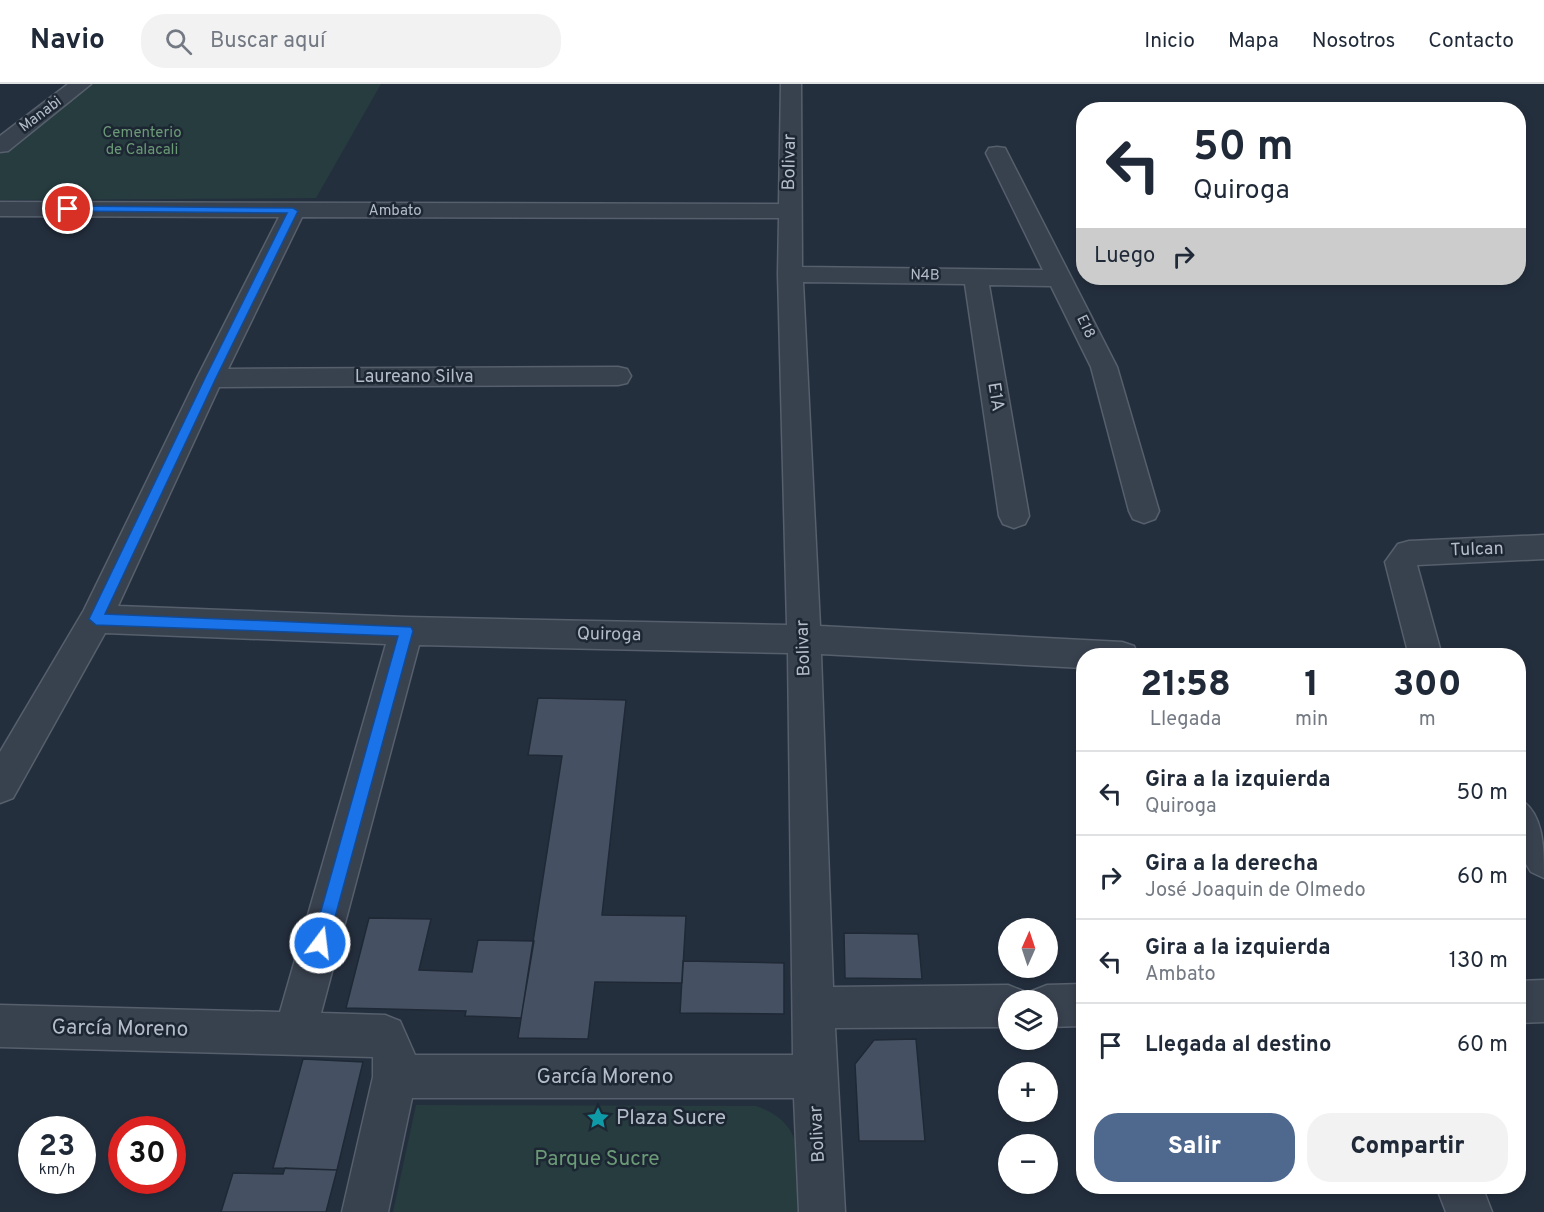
<!DOCTYPE html>
<html lang="es">
<head>
<meta charset="utf-8">
<style>
  body { margin:0; font-family:Overpass,sans-serif; background:#f2f2f3; color:#1f2937; height:100vh; display:flex; flex-direction:column; font-size:22px; white-space:nowrap }
  * { box-sizing:border-box; margin:0 }
  p { font-size:20px; color:#747a83 }
  .icon { flex:none; width:33px; height:33px; fill:none; stroke:currentColor; stroke-width:2; stroke-linecap:round; stroke-linejoin:round }
  .map { position:relative; flex:1; overflow:hidden }
  .drawer { position:absolute; left:1076px; top:564px; width:450px; height:546px; display:flex; flex-direction:column; background:#fff; border-radius:24px; box-shadow:0 3px 9px #0003 }
  .drawer>* { flex:none }
  .guide { position:absolute; left:1076px; top:18px; width:450px; height:183px; border-radius:24px; box-shadow:0 3px 9px #0003; background:#fff; color:#1f2937; overflow:hidden }
  .needle { width:39px; rotate:3deg }
  .buttons { position:absolute; left:998px; top:834px; display:grid; gap:12px }
  .buttons a { display:grid; place-items:center; width:60px; height:60px; border-radius:50%; background:#fff; box-shadow:0 3px 9px #0003; font-size:30px }
  .speed { position:absolute; left:18px; top:1032px; display:flex; gap:12px; font-size:30px; font-weight:700; text-align:center }
  .speed>* { display:grid; place-content:center; width:78px; height:78px; border-radius:50%; background:#fff; box-shadow:0 3px 9px #0003; line-height:1 }
  .speed small { font-size:15px; font-weight:400 }
  .speed .limit { border:9px solid #d22; background:#fff; color:#111 }
  .pin { position:absolute; display:grid; place-items:center; width:51px; height:51px; color:#fff; margin:-26px; border:3px solid #fff; border-radius:50%; box-shadow:0 2px 6px #0007 }
  .me { position:absolute; width:66px; margin:-33px; rotate:15deg; stroke-linejoin:round; filter:drop-shadow(0 0 4px #0008) }
  .turn { display:flex; align-items:center; gap:21px; height:126px; padding:0 18px; font-size:27px }
  .turn .icon { width:78px; height:78px; stroke-width:2.5 }
  .turn b { display:block; font-size:42px; line-height:51px }
  .then { display:flex; align-items:center; height:57px; padding:0 18px; background:#0003; gap:12px; font-size:22px }
  .eta { display:flex; justify-content:space-evenly; align-items:center; height:102px; text-align:center }
  .eta b { font-size:36px; font-weight:800; line-height:42px }
  .button { display:flex; gap:12px; margin-top:auto; padding:12px 18px }
  .button a { flex:1; height:69px; border-radius:24px; background:#4f688e; color:#fff; font-size:24px; font-weight:800; line-height:69px; text-align:center }
  .button a+a { background:#f2f2f3; color:#1f2937 }
  ul { padding:0; list-style:none }
  li { display:flex; align-items:center; gap:18px; height:84px; padding:0 18px; border-top:2px solid #e0e1e3 }
  li div { flex:1 }
  li b { display:block; font-size:22px }
  li em { font-style:normal }
  header { display:flex; align-items:center; gap:36px; box-sizing:border-box; height:84px; padding:0 30px; background:#fff; border-bottom:2px solid #e0e1e3 }
  header strong { font-size:28px }
  nav { display:flex; gap:33px; margin-inline-start:auto; font-size:21px }
  .search { width:420px; height:54px; background:#f2f2f3; display:flex; align-items:center; gap:15px; box-sizing:border-box; padding:0 21px; border-radius:24px; color:#747a83; font-size:22px }
  .map>svg:first-child { display:block }
  .green { fill:#263c3f }
  .building { fill:#455162; stroke:#1f2835; stroke-width:1.5 }
  .lines { fill:none; stroke-linecap:round; stroke-linejoin:round }
  .minor-casing { stroke:#565f6c; stroke-width:3 }
  .minor { fill:#38414e; fill-rule:evenodd }
  .route { fill:#1a73e8; stroke:#114b97; stroke-width:1.5 }
  .labels { text-anchor:middle; dominant-baseline:central; stroke-width:5; stroke-linejoin:round; paint-order:stroke }
  .far-street-label { font-size:15px; fill:#b4bcc9; stroke:#1d2633 }
  .far-park-label { font-size:15px; fill:#6b9a76; stroke:#1d2633 }
  .street-label { font-size:18px; fill:#b4bcc9; stroke:#1d2633 }
  .near-street-label { font-size:21px; fill:#b4bcc9; stroke:#1d2633 }
  .near-poi-label { font-size:21px; fill:#b4bcc9; stroke:#1d2633; text-anchor:start }
  .near-park-label { font-size:21px; fill:#6b9a76; stroke:#1d2633 }
</style>
</head>
<body>
<header>
<strong>Navio</strong>
<div class="search"><svg class="icon" aria-label="search" viewBox="0 0 24 24"><circle cx="10" cy="10" r="6"/><path d="M15 15l6 6"/></svg>Buscar aquí</div>
<nav><a>Inicio</a><a>Mapa</a><a>Nosotros</a><a>Contacto</a></nav>
</header>
<div class="map">
<svg width="1544" height="1128" viewBox="0 0 1544 1128">
  <rect width="100%" height="100%" fill="#242f3e"/>
  <path class="green" d="M91,0H381L316,114L0,116V70Z
    M416,1021L756,1022C809,1040 798,1081 801,1128H393Z"/>
  <path class="building" d="M538,614L626,616L602,831L686,832L682,899L595,898L588,955L518,954L562,672L528,671Z
    M369,834L431,835L419,886L472,888L478,856L534,857L521,934L465,932L466,927L346,924Z
    M844,849L918,850L922,895L845,894Z
    M683,877L784,879V930L680,929Z
    M916,955L925,1057H859L855,980L874,956Z
    M303,975L363,978L337,1086L273,1084Z
    M285,1084L337,1086L326,1128H221L233,1089L283,1090Z"/>
  <g class="lines">
    <g class="minor-casing">
      <path id="minor" d="M68,0H91L8,67L0,68V52Z
        M781,0H801L802,183L1043,186L986,69L989,64L997,63L1005,64L1117,283L1159,427L1155,435L1144,439L1133,435L1129,427L1091,283L1051,202L989,201L1029,432L1025,440L1014,444L1003,440L999,432L965,200L803,198L820,542L1122,558L1134,562L1138,572H1083V584L821,570L833,903L1008,901L1023,907L1026,916H1008V943L835,944L845,1128H799L794,1014H412L388,1128H342L373,993V973L0,963V921L280,928L386,560L105,549L13,714L0,719V668L84,526L197,294L279,133L0,132V118L779,120ZM302,133L779,134L778,190L787,541L406,533L118,522L219,303L618,301L627,299L631,292L627,285L618,283L228,285ZM419,561L788,569L793,971H415L400,937L385,931L321,929Z
        M1544,451V475L1417,481L1442,572H1409L1385,478L1398,460L1409,457Z
        M1518,714C1544,728 1544,763 1544,794L1531,788L1518,767Z
        M1544,896V938L1518,939V897Z
        M1083,900V942L1047,943V916H1029L1032,907L1047,901Z
        M1436,1102H1482L1492,1128H1446Z"/>
    </g>
    <use href="#minor" class="minor"/>
  </g>
  <path class="route" d="M68,122L293,124L298,127L216,294L105,530L411,543L413,547L328,859L326,865L320,867L314,865L312,859L398,552L96,541L89,535L205,294L287,129L64,127V123Z"/>
  <defs>
    <g id="sight-bare" transform="scale(1.8)"><path d="M0-6L1.8-2.2L6-1.7L2.9 1.2L3.7 5.4L0 3.3L-3.7 5.4L-2.9 1.2L-6-1.7L-1.8-2.2Z" fill="#0f9aa8" stroke="#1d2633" stroke-width="2.5" paint-order="stroke"/></g>
  </defs>
  <g fill-rule="evenodd">
    <use href="#sight-bare" x="598" y="1034"/>
  </g>
  <g class="labels">
    <g class="far-street-label">
      <text transform="translate(41 31) rotate(-37)">Manabi</text>
      <text x="395" y="127">Ambato</text>
      <text transform="translate(925 192) rotate(1)">N4B</text>
      <text transform="translate(1085 243) rotate(64)">E18</text>
    </g>
    <g class="far-park-label">
      <text x="142" y="49">Cementerio<tspan x="142" dy="17">de Calacali</tspan></text>
    </g>
    <g class="street-label">
      <text transform="translate(790 78) rotate(-89)">Bolivar</text>
      <text x="414" y="293">Laureano Silva</text>
      <text transform="translate(995 313) rotate(81)">E1A</text>
      <text transform="translate(1477 466) rotate(-2)">Tulcan</text>
      <text transform="translate(609 551) rotate(1)">Quiroga</text>
      <text transform="translate(804 564) rotate(-92)">Bolivar</text>
      <text transform="translate(818 1050) rotate(-93)">Bolivar</text>
    </g>
    <g class="near-street-label">
      <text transform="translate(120 945) rotate(1)">García Moreno</text>
      <text x="605" y="993">García Moreno</text>
    </g>
    <g class="near-poi-label">
      <text x="616" y="1034">Plaza Sucre</text>
    </g>
    <g class="near-park-label">
      <text x="597" y="1075">Parque Sucre</text>
    </g>
  </g>
</svg>
<div class="buttons">
<a><svg class="needle" viewBox="-14 -14 28 28"><path d="M0-13l5 13h-10z" fill="#e53935"/><path d="M0 13l5-13h-10z" fill="#747a83"/></svg></a>
<a><svg class="icon" aria-label="layers" viewBox="0 0 24 24"><path d="M12 4l9 5-9 5-9-5zM3 14l9 5 9-5"/></svg></a>
<a>+</a>
<a>−</a>
</div>
<div class="speed"><div>23<small>km/h</small></div><div class="limit">30</div></div>
<div class="pin" style="left:68px;top:125px;background:#d93025"><svg class="icon" aria-label="arrive" viewBox="0 0 24 24"><path d="M6 21V4h12l-3 4 3 4H6"/></svg></div>
<svg class="me" style="left:320px;top:859px" viewBox="-20 -20 40 40"><circle r="17" fill="#1a73e8" stroke="#fff" stroke-width="3"/><path d="M0-11L8 9 0 5-8 9z" fill="#fff"/></svg>
<div class="guide">
<div class="turn"><svg class="icon" aria-label="left" viewBox="0 0 24 24"><path d="M17 20v-9H6M10 6l-5 5 5 5"/></svg><div><b>50 m</b>Quiroga</div></div>
<div class="then">Luego<svg class="icon" aria-label="right" viewBox="0 0 24 24"><path d="M7 20v-9h11M14 6l5 5-5 5"/></svg></div>
</div>
<section class="drawer">
<div class="eta">
<div><b>21:58</b><p>Llegada</p></div>
<div><b>1</b><p>min</p></div>
<div><b>300</b><p>m</p></div>
</div>
<ul>
<li><svg class="icon" aria-label="left" viewBox="0 0 24 24"><path d="M17 20v-9H6M10 6l-5 5 5 5"/></svg><div><b>Gira a la izquierda</b><p>Quiroga</p></div><em>50 m</em></li>
<li><svg class="icon" aria-label="right" viewBox="0 0 24 24"><path d="M7 20v-9h11M14 6l5 5-5 5"/></svg><div><b>Gira a la derecha</b><p>José Joaquin de Olmedo</p></div><em>60 m</em></li>
<li><svg class="icon" aria-label="left" viewBox="0 0 24 24"><path d="M17 20v-9H6M10 6l-5 5 5 5"/></svg><div><b>Gira a la izquierda</b><p>Ambato</p></div><em>130 m</em></li>
<li><svg class="icon" aria-label="arrive" viewBox="0 0 24 24"><path d="M6 21V4h12l-3 4 3 4H6"/></svg><div><b>Llegada al destino</b></div><em>60 m</em></li>
</ul>
<div class="button"><a>Salir</a><a>Compartir</a></div>
</section>
</div>
</body>
</html>
